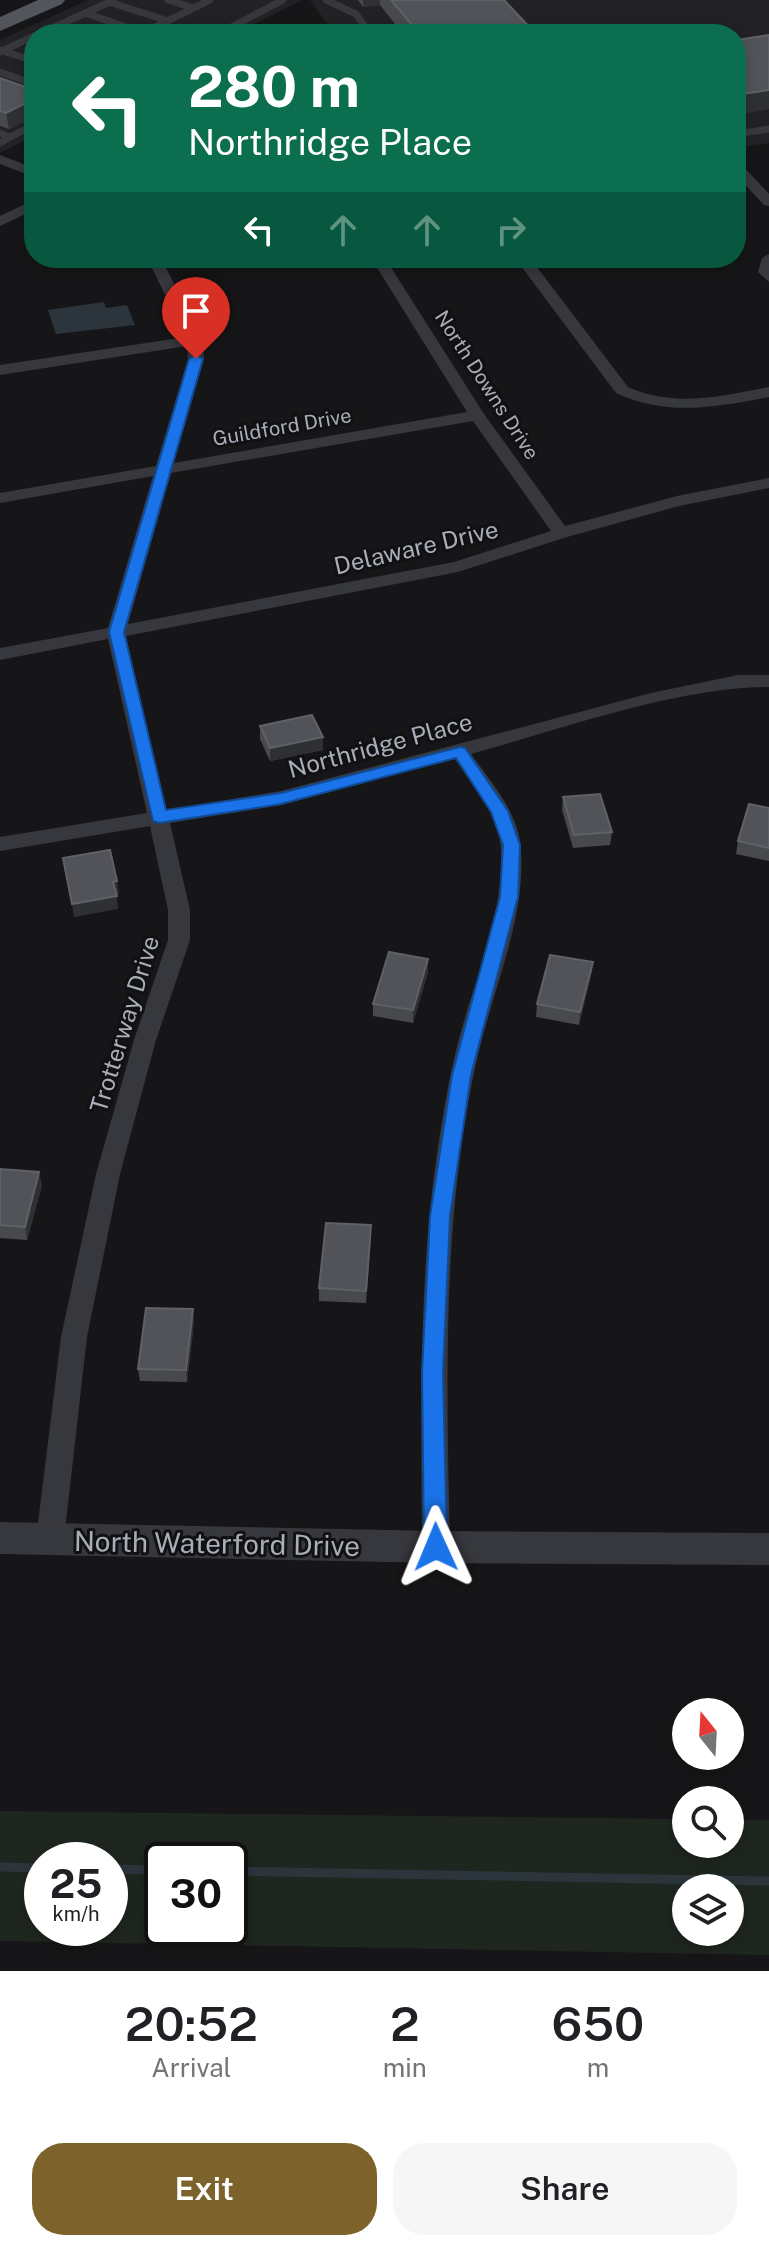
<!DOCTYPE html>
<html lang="en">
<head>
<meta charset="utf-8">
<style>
  body { margin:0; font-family:"Public Sans",sans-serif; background:#f6f6f6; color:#202124; height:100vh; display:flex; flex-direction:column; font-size:30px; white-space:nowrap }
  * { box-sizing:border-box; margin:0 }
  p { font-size:26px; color:#757577 }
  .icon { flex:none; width:44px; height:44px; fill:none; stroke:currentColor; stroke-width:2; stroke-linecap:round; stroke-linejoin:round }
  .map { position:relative; height:1971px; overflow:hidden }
  .side { display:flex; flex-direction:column; background:#fff; flex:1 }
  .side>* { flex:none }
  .hud { position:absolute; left:24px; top:24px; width:722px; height:244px; border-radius:32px; box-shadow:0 4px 12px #0003; background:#0b6e4f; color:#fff; overflow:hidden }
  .needle { width:52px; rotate:342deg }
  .controls { position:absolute; left:672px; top:1698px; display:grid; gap:16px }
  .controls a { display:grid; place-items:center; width:72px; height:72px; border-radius:50%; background:#fff; box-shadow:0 4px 12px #0003; font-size:40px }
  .speed { position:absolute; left:24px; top:1842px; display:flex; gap:16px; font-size:40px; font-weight:700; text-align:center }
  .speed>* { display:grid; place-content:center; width:104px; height:104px; border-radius:50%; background:#fff; box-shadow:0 4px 12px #0003; line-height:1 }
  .speed small { font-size:20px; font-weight:400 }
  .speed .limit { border:4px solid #111; border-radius:12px; background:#fff; color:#111 }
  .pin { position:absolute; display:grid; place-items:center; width:68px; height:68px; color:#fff; margin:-82px -34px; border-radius:50% 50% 50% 0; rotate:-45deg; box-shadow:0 0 8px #0007 }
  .pin .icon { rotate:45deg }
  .me { position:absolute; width:88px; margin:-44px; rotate:359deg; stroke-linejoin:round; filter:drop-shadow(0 0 6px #0008) }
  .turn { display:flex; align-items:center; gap:28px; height:168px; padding:0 32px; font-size:36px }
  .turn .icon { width:104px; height:104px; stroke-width:2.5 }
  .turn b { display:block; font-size:56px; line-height:68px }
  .lanes { display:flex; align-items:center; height:76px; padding:0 32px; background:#0003; justify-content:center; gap:40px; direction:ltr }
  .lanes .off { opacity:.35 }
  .eta { display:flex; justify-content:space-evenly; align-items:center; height:136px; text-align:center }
  .eta b { font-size:48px; font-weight:600; line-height:56px }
  .cta { display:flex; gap:16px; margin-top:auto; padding:16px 32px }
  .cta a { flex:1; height:92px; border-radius:32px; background:#7e622b; color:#fff; font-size:32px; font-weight:600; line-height:92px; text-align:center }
  .cta a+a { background:#f6f6f6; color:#202124 }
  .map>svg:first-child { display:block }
  .built { fill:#222225 }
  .green { fill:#1e261f; fill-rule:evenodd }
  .water { fill:#2c353c }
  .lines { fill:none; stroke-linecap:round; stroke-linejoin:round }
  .stream { stroke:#2c353c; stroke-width:9 }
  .service { stroke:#37383d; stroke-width:7 }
  .minor { fill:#37383d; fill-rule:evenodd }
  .tertiary { fill:#37383d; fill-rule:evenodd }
  .primary { fill:#53555c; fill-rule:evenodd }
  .wall { fill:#47494d }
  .shaded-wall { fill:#2f3033 }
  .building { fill:#525359; stroke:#5f6168; stroke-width:2 }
  .route { fill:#1a73e8; stroke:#114b97; stroke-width:2 }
  .labels { text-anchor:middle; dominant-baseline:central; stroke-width:6; stroke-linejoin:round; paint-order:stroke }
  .far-street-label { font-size:20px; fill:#a8adb8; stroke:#111113 }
  .street-label { font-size:24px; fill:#a8adb8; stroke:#111113 }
  .near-street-label { font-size:28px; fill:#a8adb8; stroke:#111113 }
</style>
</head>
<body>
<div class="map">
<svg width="769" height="1971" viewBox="0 0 769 1971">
  <rect width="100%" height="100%" fill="#161618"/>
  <path class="built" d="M88,0H302L235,34H34V136L0,153V40Z
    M310,0H769V143L736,148V34H335Z"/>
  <path class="green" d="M0,1811L686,1819V1844H730V1820H769V1955L0,1941ZM42,1860H110V1928H42ZM162,1860H230V1928H162ZM686,1888H730V1932H686Z"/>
  <path class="water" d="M104,302L106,308L127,305L135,325L56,334L48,310Z"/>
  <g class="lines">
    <path class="stream" d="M0,1867L42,1868
      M110,1869L162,1870
      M230,1871L769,1881"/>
    <path class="service" d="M168,0L194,8
      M326,0L356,14L370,34
      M109,2L168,21
      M85,13L144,33
      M57,26L82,34
      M39,34L114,0
      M141,34L210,0
      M218,34L283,0
      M0,50L34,61
      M0,52L34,36
      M0,72L34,84
      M0,88L21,92L34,86
      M0,133L10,137L0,143
      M736,134L769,129
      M10,137L34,125"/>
    <path class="minor" d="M0,155L34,168V177L0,164Z
      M736,163L741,164L769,194V206L764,205L736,175Z
      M34,200V210L0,226V216Z
      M769,254V282L758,272L762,258Z
      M147,258H161L203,340L204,359L174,463L467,412L371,258H385L484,414L565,526L677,496L769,478V488L679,506L567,537L458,572L126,636L166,810L281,791L651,693L738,675H769V687C678,687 561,729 471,754C491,782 519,813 521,849C525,908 503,965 487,1021C476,1058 469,1096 463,1134C443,1271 447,1410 450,1547L446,1556L436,1560L426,1556L422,1547C421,1409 418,1270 440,1134C446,1096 453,1058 464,1021C481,965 504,908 501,849C499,814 473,786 454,758L281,805L170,823L190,910V940L156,1040L120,1174L87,1337L64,1539L60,1548L50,1552L40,1548L36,1539L61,1337L96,1174L134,1040L168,940V910L150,826L0,851V837L147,813L108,639L0,660V648L108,628L153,476L0,503V493L156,466L188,359L187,346L0,375V365L186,337ZM473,421L551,531L454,562L128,624L171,473Z
      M515,258H530L628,387C675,408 720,396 769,387V397C715,407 668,417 616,393Z"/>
    <path class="tertiary" d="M0,1522L436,1531L769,1533V1565L436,1563L0,1554Z"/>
    <path class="primary" d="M38,0H65L62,4L0,31V17Z"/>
  </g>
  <path class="wall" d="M358,0H504L536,34H403L380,5L363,7Z
    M0,78L34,90V117L9,129L0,126Z
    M260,726L323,737V750L270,761L260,739Z
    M563,797L612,832L610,845L573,848L562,810Z
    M769,808V861L736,854L738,841Z
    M428,959V972L413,1023L373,1016V1004Z
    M593,962L591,975L579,1025L536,1017L537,1004Z
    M0,1169L42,1185L27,1240L0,1238Z
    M371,1238L366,1303L319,1301V1288Z
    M194,1322L187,1382L140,1381L138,1369Z"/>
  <path class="shaded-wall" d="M363,0H380V5L363,7Z
    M457,26V34H417V31Z
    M769,90V109L736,115V95Z
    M34,99V117L9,129L6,113Z
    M323,737V750L270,761V748Z
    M117,881L119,894H115L113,882Z
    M117,896L118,909L74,917L72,904Z
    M428,959V972L413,1023V1010Z
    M593,962L591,975L579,1025L580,1012Z
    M39,1172L42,1185L27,1240L25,1227Z
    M371,1225V1238L366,1303V1291Z
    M193,1309L194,1322L187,1382L186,1370Z"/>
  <path class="building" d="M391,0H504L536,34H464L457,26L417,31Z
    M769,35V90L736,95V40Z
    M0,78L34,90V99L6,113L0,111Z
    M312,715L323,737L270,748L260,726Z
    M600,794L612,832L574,835L563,797Z
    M749,804L769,808V848L738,841Z
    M110,850L117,881L113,882L117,896L72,904L63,858Z
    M389,952L428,959L413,1010L373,1004Z
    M550,955L593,962L580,1012L537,1004Z
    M0,1169L39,1172L25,1227L0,1225Z
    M326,1223L371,1225L366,1291L319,1288Z
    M146,1308L193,1309L186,1370L138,1369Z"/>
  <path class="route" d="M196,355L203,359L124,632L166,810L281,793L460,747L465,748L508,811L520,845L518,897L471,1075L450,1216L443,1372L447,1547L444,1555L436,1558L428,1555L424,1547L422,1372L430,1216L452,1075L500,897L503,845L491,812L456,758L281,804L159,823L153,821L109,632L189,359Z"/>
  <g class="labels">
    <g class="far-street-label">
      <text transform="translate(487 385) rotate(57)">North Downs Drive</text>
      <text transform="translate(282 427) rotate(-10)">Guildford Drive</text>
    </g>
    <g class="street-label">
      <text transform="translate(416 547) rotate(-13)">Delaware Drive</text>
      <text transform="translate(380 745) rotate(-15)">Northridge Place</text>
      <text transform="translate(124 1024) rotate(-73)">Trotterway Drive</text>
    </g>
    <g class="near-street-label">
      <text transform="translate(217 1543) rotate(1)">North Waterford Drive</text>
    </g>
  </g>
</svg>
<div class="controls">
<a><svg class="needle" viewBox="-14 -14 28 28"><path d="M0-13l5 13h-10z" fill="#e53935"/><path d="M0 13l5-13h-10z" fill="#757577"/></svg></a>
<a><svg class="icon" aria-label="search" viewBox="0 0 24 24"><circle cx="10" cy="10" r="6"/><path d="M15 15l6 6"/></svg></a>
<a><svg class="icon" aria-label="layers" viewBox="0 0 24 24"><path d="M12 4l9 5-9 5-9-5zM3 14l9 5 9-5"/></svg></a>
</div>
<div class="speed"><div>25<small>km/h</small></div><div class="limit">30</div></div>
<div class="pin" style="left:196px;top:359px;background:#d93025"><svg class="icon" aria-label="arrive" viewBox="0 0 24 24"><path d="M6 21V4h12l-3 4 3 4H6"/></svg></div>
<svg class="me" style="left:436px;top:1547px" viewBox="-20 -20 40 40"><path d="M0-17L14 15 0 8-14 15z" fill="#1a73e8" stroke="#fff" stroke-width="4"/></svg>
<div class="hud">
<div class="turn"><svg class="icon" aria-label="left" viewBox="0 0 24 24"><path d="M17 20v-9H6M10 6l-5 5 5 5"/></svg><div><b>280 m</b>Northridge Place</div></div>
<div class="lanes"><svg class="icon" aria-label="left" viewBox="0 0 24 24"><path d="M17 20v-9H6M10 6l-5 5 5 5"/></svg><svg class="icon off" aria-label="ahead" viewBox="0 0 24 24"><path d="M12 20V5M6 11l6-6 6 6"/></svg><svg class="icon off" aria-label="ahead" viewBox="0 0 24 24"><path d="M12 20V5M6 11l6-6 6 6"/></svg><svg class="icon off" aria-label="right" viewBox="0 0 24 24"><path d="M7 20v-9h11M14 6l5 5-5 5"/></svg></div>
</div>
</div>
<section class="side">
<div class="eta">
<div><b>20:52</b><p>Arrival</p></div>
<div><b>2</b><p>min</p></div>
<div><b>650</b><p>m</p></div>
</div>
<div class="cta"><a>Exit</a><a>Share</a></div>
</section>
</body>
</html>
